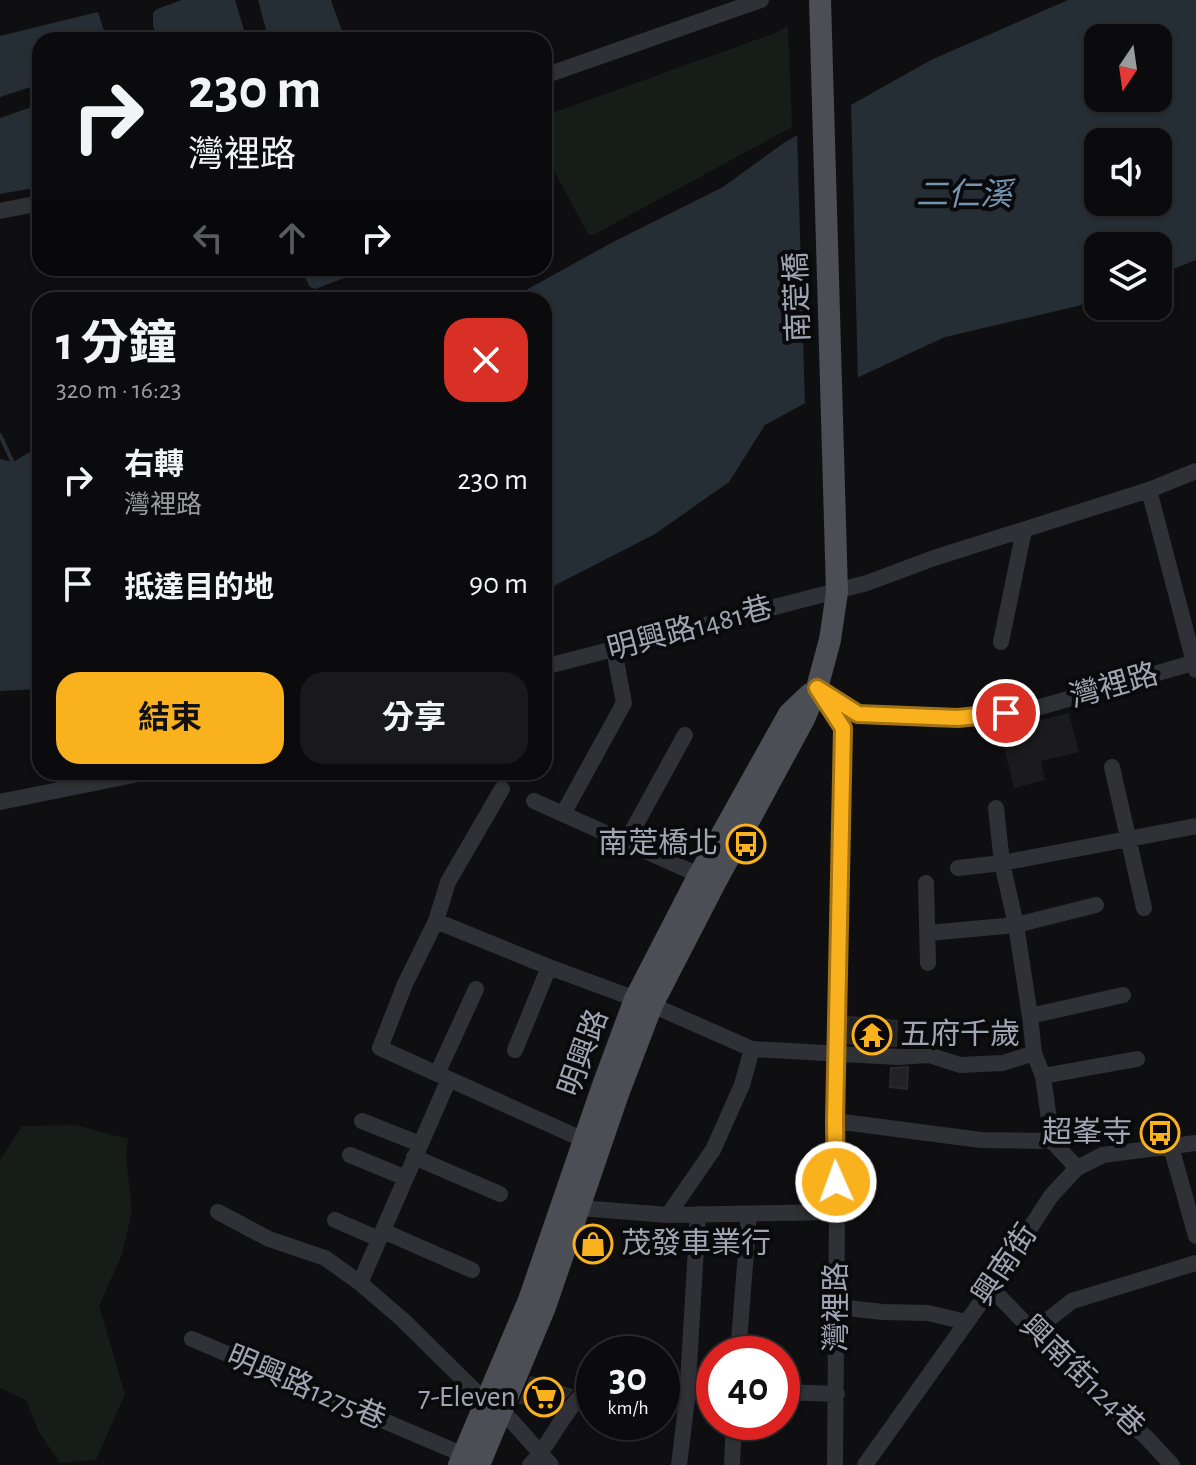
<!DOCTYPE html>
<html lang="zh-TW">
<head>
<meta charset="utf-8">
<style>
  body { margin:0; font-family:"Alegreya Sans","Noto Sans TC",sans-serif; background:#19191b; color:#f1f3f6; height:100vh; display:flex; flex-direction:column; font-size:30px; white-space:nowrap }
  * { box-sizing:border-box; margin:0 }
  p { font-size:26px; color:#9a9b9d }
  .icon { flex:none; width:44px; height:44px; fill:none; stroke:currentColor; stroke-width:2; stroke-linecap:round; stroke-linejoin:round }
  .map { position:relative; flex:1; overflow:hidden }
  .sheet { position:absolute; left:32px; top:292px; width:520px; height:488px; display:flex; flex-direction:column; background:#0b0b0d; border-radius:24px; box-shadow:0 2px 6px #0004,0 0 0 2px #2b2b2e }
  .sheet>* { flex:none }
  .hud { position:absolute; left:32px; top:32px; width:520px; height:244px; border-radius:24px; box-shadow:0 2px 6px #0004,0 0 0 2px #2b2b2e; background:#0b0b0d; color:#f1f3f6; overflow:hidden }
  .needle { width:52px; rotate:193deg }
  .tools { position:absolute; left:1084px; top:24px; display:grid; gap:16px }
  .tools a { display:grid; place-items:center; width:88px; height:88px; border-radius:16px; background:#0b0b0d; box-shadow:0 2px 6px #0004,0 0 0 2px #2b2b2e; font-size:40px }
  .speed { position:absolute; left:576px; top:1336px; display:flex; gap:16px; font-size:40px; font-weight:700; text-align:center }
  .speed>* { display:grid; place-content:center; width:104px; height:104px; border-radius:50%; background:#0b0b0d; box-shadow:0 2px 6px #0004,0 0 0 2px #2b2b2e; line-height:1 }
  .speed small { font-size:20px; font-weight:400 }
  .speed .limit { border:12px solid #d22; background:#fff; color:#111 }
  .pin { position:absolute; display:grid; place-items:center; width:68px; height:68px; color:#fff; margin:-34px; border:4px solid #fff; border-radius:50%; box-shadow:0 2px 8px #0007 }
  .me { position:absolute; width:88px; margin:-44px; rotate:358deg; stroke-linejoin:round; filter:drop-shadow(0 0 6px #0008) }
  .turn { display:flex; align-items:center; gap:28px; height:168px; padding:0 24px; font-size:36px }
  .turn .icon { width:104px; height:104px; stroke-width:2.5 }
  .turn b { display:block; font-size:56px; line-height:68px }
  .lanes { display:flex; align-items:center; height:76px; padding:0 24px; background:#0003; justify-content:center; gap:40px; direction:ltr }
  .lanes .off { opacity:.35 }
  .round { display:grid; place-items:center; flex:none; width:84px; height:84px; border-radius:24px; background:#19191b }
  .headline { display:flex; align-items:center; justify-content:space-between; height:136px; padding:0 24px }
  h1 { font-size:48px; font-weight:700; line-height:60px }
  .button { display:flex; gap:16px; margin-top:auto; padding:16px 24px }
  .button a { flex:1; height:92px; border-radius:24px; background:#fab11e; color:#111; font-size:32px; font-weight:700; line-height:92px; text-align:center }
  .button a+a { background:#19191b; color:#f1f3f6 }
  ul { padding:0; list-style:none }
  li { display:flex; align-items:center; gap:24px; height:104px; padding:0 24px }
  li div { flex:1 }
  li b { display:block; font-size:30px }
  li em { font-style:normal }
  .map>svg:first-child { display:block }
  .built { fill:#1b1b1e }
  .green { fill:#161c17 }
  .water { fill:#262e35; fill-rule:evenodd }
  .pier { fill:#0f0f11 }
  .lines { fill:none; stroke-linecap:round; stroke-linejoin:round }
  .stream { stroke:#262e35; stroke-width:4 }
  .building { fill:#222225; stroke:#29292d; stroke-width:2 }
  .minor { stroke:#303136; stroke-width:16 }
  .major { stroke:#4c4e55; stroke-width:22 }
  .route-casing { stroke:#a27314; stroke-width:20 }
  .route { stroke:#fab11e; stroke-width:14 }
  .labels { text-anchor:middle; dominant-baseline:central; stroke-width:8; stroke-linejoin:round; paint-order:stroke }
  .street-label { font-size:30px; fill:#a0a5b3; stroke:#0a0a0c }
  .poi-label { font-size:30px; fill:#a0a5b3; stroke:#0a0a0c; text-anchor:end }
  .water-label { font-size:32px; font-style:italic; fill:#7494b0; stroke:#0a0a0c }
</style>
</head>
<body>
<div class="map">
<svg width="1196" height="1465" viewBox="0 0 1196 1465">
  <rect width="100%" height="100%" fill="#0f0f11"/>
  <path class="built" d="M1069,713L1079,752L1041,761L1045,780L1014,788L1000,730Z"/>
  <path class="green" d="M788,26L792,127L593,235L588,234L544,152V116L775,33Z
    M75,1125L128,1139L126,1157L132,1211L122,1254L99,1306L125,1394L96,1460L60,1463L39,1432L26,1400L0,1388V1160L22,1126Z"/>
  <path class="water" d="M182,0H235L247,40H159L153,26V13L157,9Z
    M258,0H331L345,40H269Z
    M1068,0H1196V260L1158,275V246H1098V298L1078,306L945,337L820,395L765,425L729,482L655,534L544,591V300H508L613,242L723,187L785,142L931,60ZM1098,38H1158V98H1098ZM1098,142H1158V202H1098Z
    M98,12L107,40H40V84L0,97V36Z
    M40,104V187L0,194V118Z
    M300,268H371L315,289L310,287Z
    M40,446V689L0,691V459L13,462Z"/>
  <path class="pier" d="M851,100L858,382L805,407L797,131Z"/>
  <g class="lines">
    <path class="stream" d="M0,435L14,465"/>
  </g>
  <path class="building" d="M848,1017L897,1021L896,1046L848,1043Z
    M908,1067L907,1089L890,1087L891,1068Z
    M531,1377L572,1390L559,1405L520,1403Z"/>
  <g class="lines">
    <path class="minor" d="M544,76L761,0
      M0,211L40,203
      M1149,490L1196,670
      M1001,642L1024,530
      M544,667L867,583L934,558L1149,490L1196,471
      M817,688L843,728L835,1121L837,1212L835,1465
      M824,692L858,714L958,718L1030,710L1196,662
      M1112,767L1144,908
      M502,789L448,882L436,921L405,984L380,1048L584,1140
      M534,801L699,875
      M0,802L149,772
      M996,808L1002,863L1016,925L1030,1016L1034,1053L1043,1076L1052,1141L1077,1168
      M563,814L624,703L614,650
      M625,844L685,735
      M958,868L1002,863L1196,826
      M926,883L928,963
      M436,921L549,967L652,1005L752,1049L898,1057L929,1055L960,1065L1003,1063L1034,1053
      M928,933L1016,925L1096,905
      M1030,1016L1123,995
      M515,1050L549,967
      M437,1074L476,989
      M1043,1076L1137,1059
      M362,1121L420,1144
      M835,1121L981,1140L1052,1141
      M1171,1147L1196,1236
      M350,1155L406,1178
      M414,1157L500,1194
      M580,1208L668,1215L837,1212
      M218,1212L269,1239L325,1258L360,1283L403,1320L486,1402L511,1420L551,1465
      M668,1215L713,1150L742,1085L752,1049
      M335,1220L379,1239
      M383,1231L472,1270
      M360,1283L449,1079
      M991,1288L1089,1389L1146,1437L1172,1465
      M837,1307L883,1312L928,1313L966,1322
      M1035,1330L1072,1301L1196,1263
      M192,1339L464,1455
      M738,1354L749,1214
      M782,1392L837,1394
      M662,1398L687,1399
      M530,1465C551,1444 561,1414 583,1394H594
      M679,1465L687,1399L698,1214
      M732,1465L734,1422
      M865,1465L991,1288L1051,1196L1077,1168L1103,1155L1196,1143"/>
    <path class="major" d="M459,1465L529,1300L602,1088L635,999L699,875L789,714L810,694
      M479,1465L545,1307L618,1094L652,1005L715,883L804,719L817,688L830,640L837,592L820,0"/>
  </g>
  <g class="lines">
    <g class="route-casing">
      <path id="route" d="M836,1182L835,1121L843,728L817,688L858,714L958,718L1006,713"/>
    </g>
    <use href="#route" class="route"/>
  </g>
  <defs>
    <g id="bus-ring" transform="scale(2)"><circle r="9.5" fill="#0a0a0c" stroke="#fab11e" stroke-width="1.5"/><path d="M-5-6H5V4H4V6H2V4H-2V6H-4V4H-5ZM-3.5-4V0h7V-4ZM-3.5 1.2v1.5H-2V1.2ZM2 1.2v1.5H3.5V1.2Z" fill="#fab11e"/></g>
    <g id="temple-ring" transform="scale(2)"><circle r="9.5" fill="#0a0a0c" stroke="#fab11e" stroke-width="1.5"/><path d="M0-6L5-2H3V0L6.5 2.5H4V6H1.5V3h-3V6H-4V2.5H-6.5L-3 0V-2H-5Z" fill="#fab11e"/></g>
    <g id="shop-ring" transform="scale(2)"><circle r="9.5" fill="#0a0a0c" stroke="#fab11e" stroke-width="1.5"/><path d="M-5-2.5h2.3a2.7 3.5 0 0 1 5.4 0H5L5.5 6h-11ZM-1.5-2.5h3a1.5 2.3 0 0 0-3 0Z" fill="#fab11e"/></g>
    <g id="supermarket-ring" transform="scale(2)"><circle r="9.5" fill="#0a0a0c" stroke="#fab11e" stroke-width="1.5"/><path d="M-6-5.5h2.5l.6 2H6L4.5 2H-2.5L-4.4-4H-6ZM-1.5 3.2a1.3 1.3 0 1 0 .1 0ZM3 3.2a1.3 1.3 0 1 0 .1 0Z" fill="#fab11e"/></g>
  </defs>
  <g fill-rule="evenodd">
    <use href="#bus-ring" x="746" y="844"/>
    <use href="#temple-ring" x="872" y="1035"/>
    <use href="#bus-ring" x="1160" y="1133"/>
    <use href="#shop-ring" x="593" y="1244"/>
    <use href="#supermarket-ring" x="544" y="1397"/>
  </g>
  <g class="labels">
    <g class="street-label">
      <text transform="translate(798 297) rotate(-92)">南萣橋</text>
      <text transform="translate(690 629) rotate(-15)">明興路1481巷</text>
      <text transform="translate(1114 686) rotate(-16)">灣裡路</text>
      <text transform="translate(584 1053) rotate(-70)">明興路</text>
      <text transform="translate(1005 1265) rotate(-56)">興南街</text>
      <text transform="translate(837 1307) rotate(-90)">灣裡路</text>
      <text transform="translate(1082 1376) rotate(44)">興南街124巷</text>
      <text transform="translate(306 1388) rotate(23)">明興路1275巷</text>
    </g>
    <g class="poi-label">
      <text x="718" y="844">南萣橋北</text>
      <text x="900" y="1035" text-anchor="start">五府千歲</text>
      <text x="1132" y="1133">超峯寺</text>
      <text x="621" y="1244" text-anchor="start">茂發車業行</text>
      <text x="516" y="1397">7-Eleven</text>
    </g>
    <g class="water-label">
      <text x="964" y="195">二仁溪</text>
    </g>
  </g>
</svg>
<div class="tools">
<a><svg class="needle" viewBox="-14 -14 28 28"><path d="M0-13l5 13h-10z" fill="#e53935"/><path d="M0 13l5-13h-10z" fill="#9a9b9d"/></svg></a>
<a><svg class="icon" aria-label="sound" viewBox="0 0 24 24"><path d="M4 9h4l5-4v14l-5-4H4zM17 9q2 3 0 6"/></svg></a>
<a><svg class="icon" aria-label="layers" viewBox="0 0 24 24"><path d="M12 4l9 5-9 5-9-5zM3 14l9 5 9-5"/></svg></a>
</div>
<div class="speed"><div>30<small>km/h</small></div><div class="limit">40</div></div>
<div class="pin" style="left:1006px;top:713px;background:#d93025"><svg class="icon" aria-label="arrive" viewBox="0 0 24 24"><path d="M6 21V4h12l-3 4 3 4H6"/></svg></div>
<svg class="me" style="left:836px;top:1182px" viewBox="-20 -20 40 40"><circle r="17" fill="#fab11e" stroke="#fff" stroke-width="3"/><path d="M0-11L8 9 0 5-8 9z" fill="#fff"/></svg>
<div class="hud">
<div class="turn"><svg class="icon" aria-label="right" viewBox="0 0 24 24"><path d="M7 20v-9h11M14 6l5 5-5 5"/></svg><div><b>230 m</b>灣裡路</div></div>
<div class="lanes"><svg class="icon off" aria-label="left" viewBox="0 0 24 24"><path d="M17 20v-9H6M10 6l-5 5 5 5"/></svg><svg class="icon off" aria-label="ahead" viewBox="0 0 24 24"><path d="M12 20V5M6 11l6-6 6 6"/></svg><svg class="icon" aria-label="right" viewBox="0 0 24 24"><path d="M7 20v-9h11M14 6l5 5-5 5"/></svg></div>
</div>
<section class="sheet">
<div class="headline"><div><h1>1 分鐘</h1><p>320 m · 16:23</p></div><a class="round" style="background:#d93025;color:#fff"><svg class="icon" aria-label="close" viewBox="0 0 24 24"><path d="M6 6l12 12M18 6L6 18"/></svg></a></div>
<ul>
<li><svg class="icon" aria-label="right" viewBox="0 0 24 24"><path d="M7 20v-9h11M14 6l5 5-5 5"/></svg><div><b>右轉</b><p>灣裡路</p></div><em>230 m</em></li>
<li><svg class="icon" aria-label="arrive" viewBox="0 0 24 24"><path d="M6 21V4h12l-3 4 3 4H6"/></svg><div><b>抵達目的地</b></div><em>90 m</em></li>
</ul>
<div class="button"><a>結束</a><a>分享</a></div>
</section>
</div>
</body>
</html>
